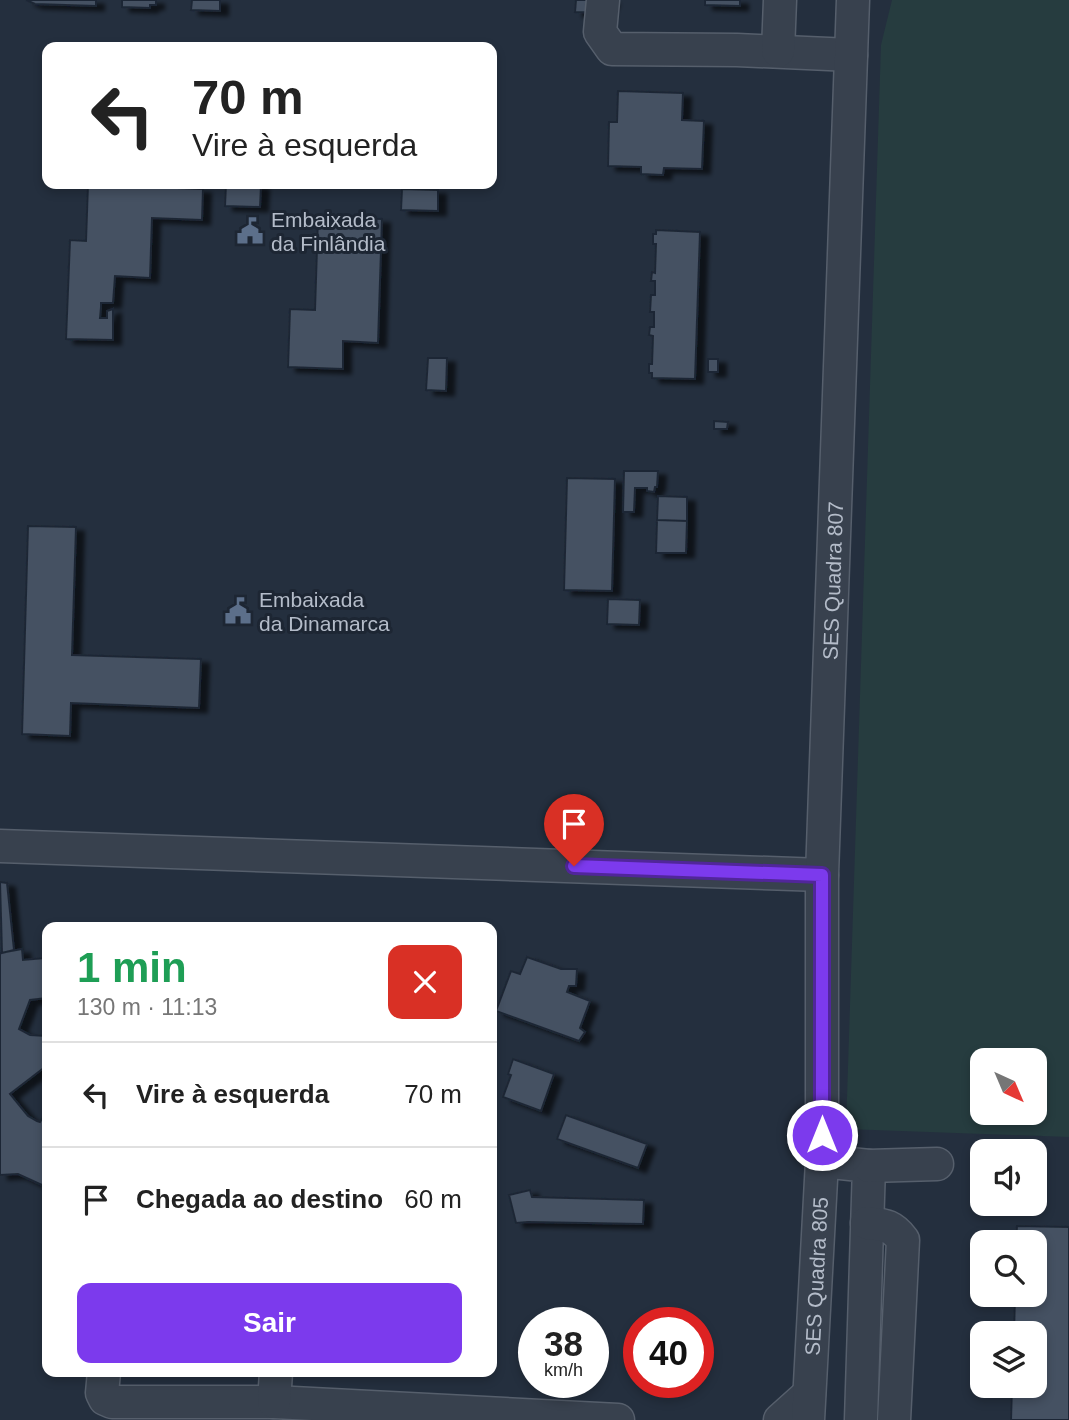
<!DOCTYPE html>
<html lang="pt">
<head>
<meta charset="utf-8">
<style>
  body { margin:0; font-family:Arial,sans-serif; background:#f6f6f6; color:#222; height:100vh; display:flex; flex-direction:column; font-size:26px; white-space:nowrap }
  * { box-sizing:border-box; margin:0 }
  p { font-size:23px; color:#767676 }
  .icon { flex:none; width:38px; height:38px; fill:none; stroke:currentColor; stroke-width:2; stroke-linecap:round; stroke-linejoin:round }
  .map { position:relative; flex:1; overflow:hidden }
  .drawer { position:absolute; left:42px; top:922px; width:455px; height:455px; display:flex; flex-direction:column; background:#fff; border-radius:14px; box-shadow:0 4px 10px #0003 }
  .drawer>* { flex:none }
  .guide { position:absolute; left:42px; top:42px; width:455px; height:147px; border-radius:14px; box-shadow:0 4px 10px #0003; background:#fff; color:#222; overflow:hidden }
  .needle { width:46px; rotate:136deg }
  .controls { position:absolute; left:970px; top:1048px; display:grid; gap:14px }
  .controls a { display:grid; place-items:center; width:77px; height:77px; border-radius:14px; background:#fff; box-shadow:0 4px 10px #0003; font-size:35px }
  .speed { position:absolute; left:518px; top:1307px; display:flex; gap:14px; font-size:35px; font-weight:700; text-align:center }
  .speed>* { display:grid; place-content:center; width:91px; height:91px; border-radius:50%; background:#fff; box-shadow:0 4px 10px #0003; line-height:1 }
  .speed small { font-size:18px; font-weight:400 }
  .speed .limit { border:10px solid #d22; background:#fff; color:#111 }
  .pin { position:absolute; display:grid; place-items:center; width:60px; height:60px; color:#fff; margin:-72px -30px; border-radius:50% 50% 50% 0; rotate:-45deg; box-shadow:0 0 7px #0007 }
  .pin .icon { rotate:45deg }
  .me { position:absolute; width:77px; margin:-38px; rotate:0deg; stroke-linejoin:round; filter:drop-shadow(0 0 5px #0008) }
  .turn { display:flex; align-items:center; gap:24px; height:147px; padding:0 35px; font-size:32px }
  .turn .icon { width:91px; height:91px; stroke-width:2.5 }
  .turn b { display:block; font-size:49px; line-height:60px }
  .round { display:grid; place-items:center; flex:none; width:74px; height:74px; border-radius:14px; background:#f6f6f6 }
  .headline { display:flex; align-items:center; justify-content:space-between; height:119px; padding:0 35px }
  h1 { font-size:42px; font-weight:800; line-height:52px; color:#1e9e55 }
  .button { display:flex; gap:14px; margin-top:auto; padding:14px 35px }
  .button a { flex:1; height:80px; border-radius:14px; background:#7c3aed; color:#fff; font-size:28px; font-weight:800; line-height:80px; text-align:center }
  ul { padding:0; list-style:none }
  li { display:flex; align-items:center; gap:21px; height:105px; padding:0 35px; border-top:2px solid #e0e0e0 }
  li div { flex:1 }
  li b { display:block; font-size:26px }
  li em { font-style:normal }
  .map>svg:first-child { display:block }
  .green { fill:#263c3f; fill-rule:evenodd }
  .building { fill:#455162; stroke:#1f2835; stroke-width:2; filter:url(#shadow) }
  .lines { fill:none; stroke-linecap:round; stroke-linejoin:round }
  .minor-casing { stroke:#565f6c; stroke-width:35 }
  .minor { stroke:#38414e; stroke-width:32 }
  .route-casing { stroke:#51269a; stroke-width:18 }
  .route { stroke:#7c3aed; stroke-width:12 }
  .labels { text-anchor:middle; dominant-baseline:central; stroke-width:6; stroke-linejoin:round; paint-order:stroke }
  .poi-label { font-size:21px; fill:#b4bcc9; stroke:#1d2633; text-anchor:start }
  .street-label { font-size:21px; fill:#b4bcc9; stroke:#1d2633 }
</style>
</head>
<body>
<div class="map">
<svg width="1069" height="1420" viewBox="0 0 1069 1420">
  <defs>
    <filter id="shadow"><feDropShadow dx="8" dy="4.5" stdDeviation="2" flood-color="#0009"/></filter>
  </defs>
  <rect width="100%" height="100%" fill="#242f3e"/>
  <path class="green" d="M892,0H1069V1137L846,1129L881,45ZM982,1060H1034V1113H982Z"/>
  <path class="building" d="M26,0H96V6L35,4Z
    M122,0H156V5H150V8L122,7Z
    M192,0H220V11L191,10Z
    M576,0H611L606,13L575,12Z
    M705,0H740V6L705,5Z
    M618,91L683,93L682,120L704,121L702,169L664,168L663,175L641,174V167L608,166L609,122H617Z
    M88,184H178V188L203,189L202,220L152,218L150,278L115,276L113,303H101V307L100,318H107V311L113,309V340L66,339L70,240L86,241Z
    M226,184L261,185L260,207L225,206Z
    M402,189L438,190V211L401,210Z
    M318,217L382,219L378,343L343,341V369L288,367L290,309L315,310Z
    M656,230L700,232L695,379L652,378V373H649V364H652L653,336L649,335L650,327H654V312H650L651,295H655V281H651L652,272L655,273L656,244H653V234H656Z
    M428,358H447L446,391L426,390Z
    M708,359H718V372H708Z
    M714,421L728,422L727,429H714Z
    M624,471H658L657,487H655L654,492L647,491V488H635L634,512H623Z
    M567,478L615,479L612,591L564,590Z
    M658,496L687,497V521L657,520Z
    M657,520L687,521L686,553H656Z
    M28,526L76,527L72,655L201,659L199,708L71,703L70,736L22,734Z
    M608,599L640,600L639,625L607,624Z
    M0,882L7,883L14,950L2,953Z
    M22,949L23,960L45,958L47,998L30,1000L19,1029L30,1035L47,1036V1050L45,1067L10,1094L28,1116L37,1121L40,1122L47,1110V1190H43L42,1185L18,1174L0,1175V953Z
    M527,957L561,969H577L576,986H569L567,992L590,1001L580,1028L585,1032L579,1041L496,1011L511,971L520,974Z
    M513,1059L554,1074L541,1111L503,1097L511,1075L508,1074Z
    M566,1115L647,1144L638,1168L557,1139Z
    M530,1190L532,1197L644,1200L643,1224L528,1222L516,1223L509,1195Z
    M1017,1226L1069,1227V1420H1011L1012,1386H1034V1334H1014L1015,1295H1034V1242H1016Z"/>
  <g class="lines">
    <g class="minor-casing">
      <g id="minor">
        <path d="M603,0L600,32L612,49L737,50L851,55"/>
        <path d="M778,51L780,0"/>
        <path d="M0,846L822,875"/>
        <path d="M822,1161L869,1166L861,1420"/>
        <path d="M869,1166L937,1164"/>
        <path d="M867,1223C884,1225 892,1225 903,1240L894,1420"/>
        <path d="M104,1372L102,1393L105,1399L112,1402H274L618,1420"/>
        <path d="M274,1402L276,1372"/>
        <path d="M780,1420L809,1394"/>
        <path id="s1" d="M808,1420L822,1161V875L853,0"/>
      </g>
    </g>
    <use href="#minor" class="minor"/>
  </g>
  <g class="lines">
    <g class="route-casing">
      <path id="route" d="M574,866L822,875V1135"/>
    </g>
    <use href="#route" class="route"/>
  </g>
  <defs>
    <g id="civic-bare" transform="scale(2.1)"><path d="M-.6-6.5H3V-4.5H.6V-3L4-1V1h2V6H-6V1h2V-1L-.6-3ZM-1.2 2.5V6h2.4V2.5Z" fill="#5c6f8a" stroke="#1d2633" stroke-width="2.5" paint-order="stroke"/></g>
  </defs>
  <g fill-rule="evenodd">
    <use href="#civic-bare" x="250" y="231"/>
    <use href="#civic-bare" x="238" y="611"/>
  </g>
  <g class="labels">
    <g class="poi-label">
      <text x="271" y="219">Embaixada<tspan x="271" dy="24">da Finlândia</tspan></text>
      <text x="259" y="599">Embaixada<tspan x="259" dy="24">da Dinamarca</tspan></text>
    </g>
    <g class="street-label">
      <text stroke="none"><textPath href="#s1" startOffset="840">SES Quadra 807</textPath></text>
      <text stroke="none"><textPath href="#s1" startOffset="144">SES Quadra 805</textPath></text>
    </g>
  </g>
</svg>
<div class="controls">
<a><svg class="needle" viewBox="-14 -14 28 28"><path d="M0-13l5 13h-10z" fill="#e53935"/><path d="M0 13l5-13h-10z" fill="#767676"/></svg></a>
<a><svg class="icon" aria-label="sound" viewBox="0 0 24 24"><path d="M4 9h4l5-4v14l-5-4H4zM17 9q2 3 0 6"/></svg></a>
<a><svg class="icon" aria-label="search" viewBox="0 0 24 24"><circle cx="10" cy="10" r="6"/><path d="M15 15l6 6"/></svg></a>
<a><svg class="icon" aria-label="layers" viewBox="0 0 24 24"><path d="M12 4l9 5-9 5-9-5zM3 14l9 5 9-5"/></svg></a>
</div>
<div class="speed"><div>38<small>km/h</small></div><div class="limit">40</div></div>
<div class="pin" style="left:574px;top:866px;background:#d93025"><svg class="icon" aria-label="arrive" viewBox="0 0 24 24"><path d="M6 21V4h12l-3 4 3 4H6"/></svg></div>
<svg class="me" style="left:822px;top:1135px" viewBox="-20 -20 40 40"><circle r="17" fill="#7c3aed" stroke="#fff" stroke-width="3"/><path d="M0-11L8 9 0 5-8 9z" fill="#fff"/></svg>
<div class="guide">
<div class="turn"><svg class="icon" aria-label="left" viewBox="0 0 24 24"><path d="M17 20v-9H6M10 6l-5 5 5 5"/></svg><div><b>70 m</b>Vire à esquerda</div></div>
</div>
<section class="drawer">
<div class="headline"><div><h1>1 min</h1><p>130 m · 11:13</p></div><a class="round" style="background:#d93025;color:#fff"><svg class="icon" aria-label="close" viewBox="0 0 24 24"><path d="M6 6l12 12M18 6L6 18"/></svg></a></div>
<ul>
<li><svg class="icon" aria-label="left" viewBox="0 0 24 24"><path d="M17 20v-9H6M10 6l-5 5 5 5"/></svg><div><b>Vire à esquerda</b></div><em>70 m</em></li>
<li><svg class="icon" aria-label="arrive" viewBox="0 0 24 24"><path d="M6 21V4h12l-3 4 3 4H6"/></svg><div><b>Chegada ao destino</b></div><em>60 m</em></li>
</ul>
<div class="button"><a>Sair</a></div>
</section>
</div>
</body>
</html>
